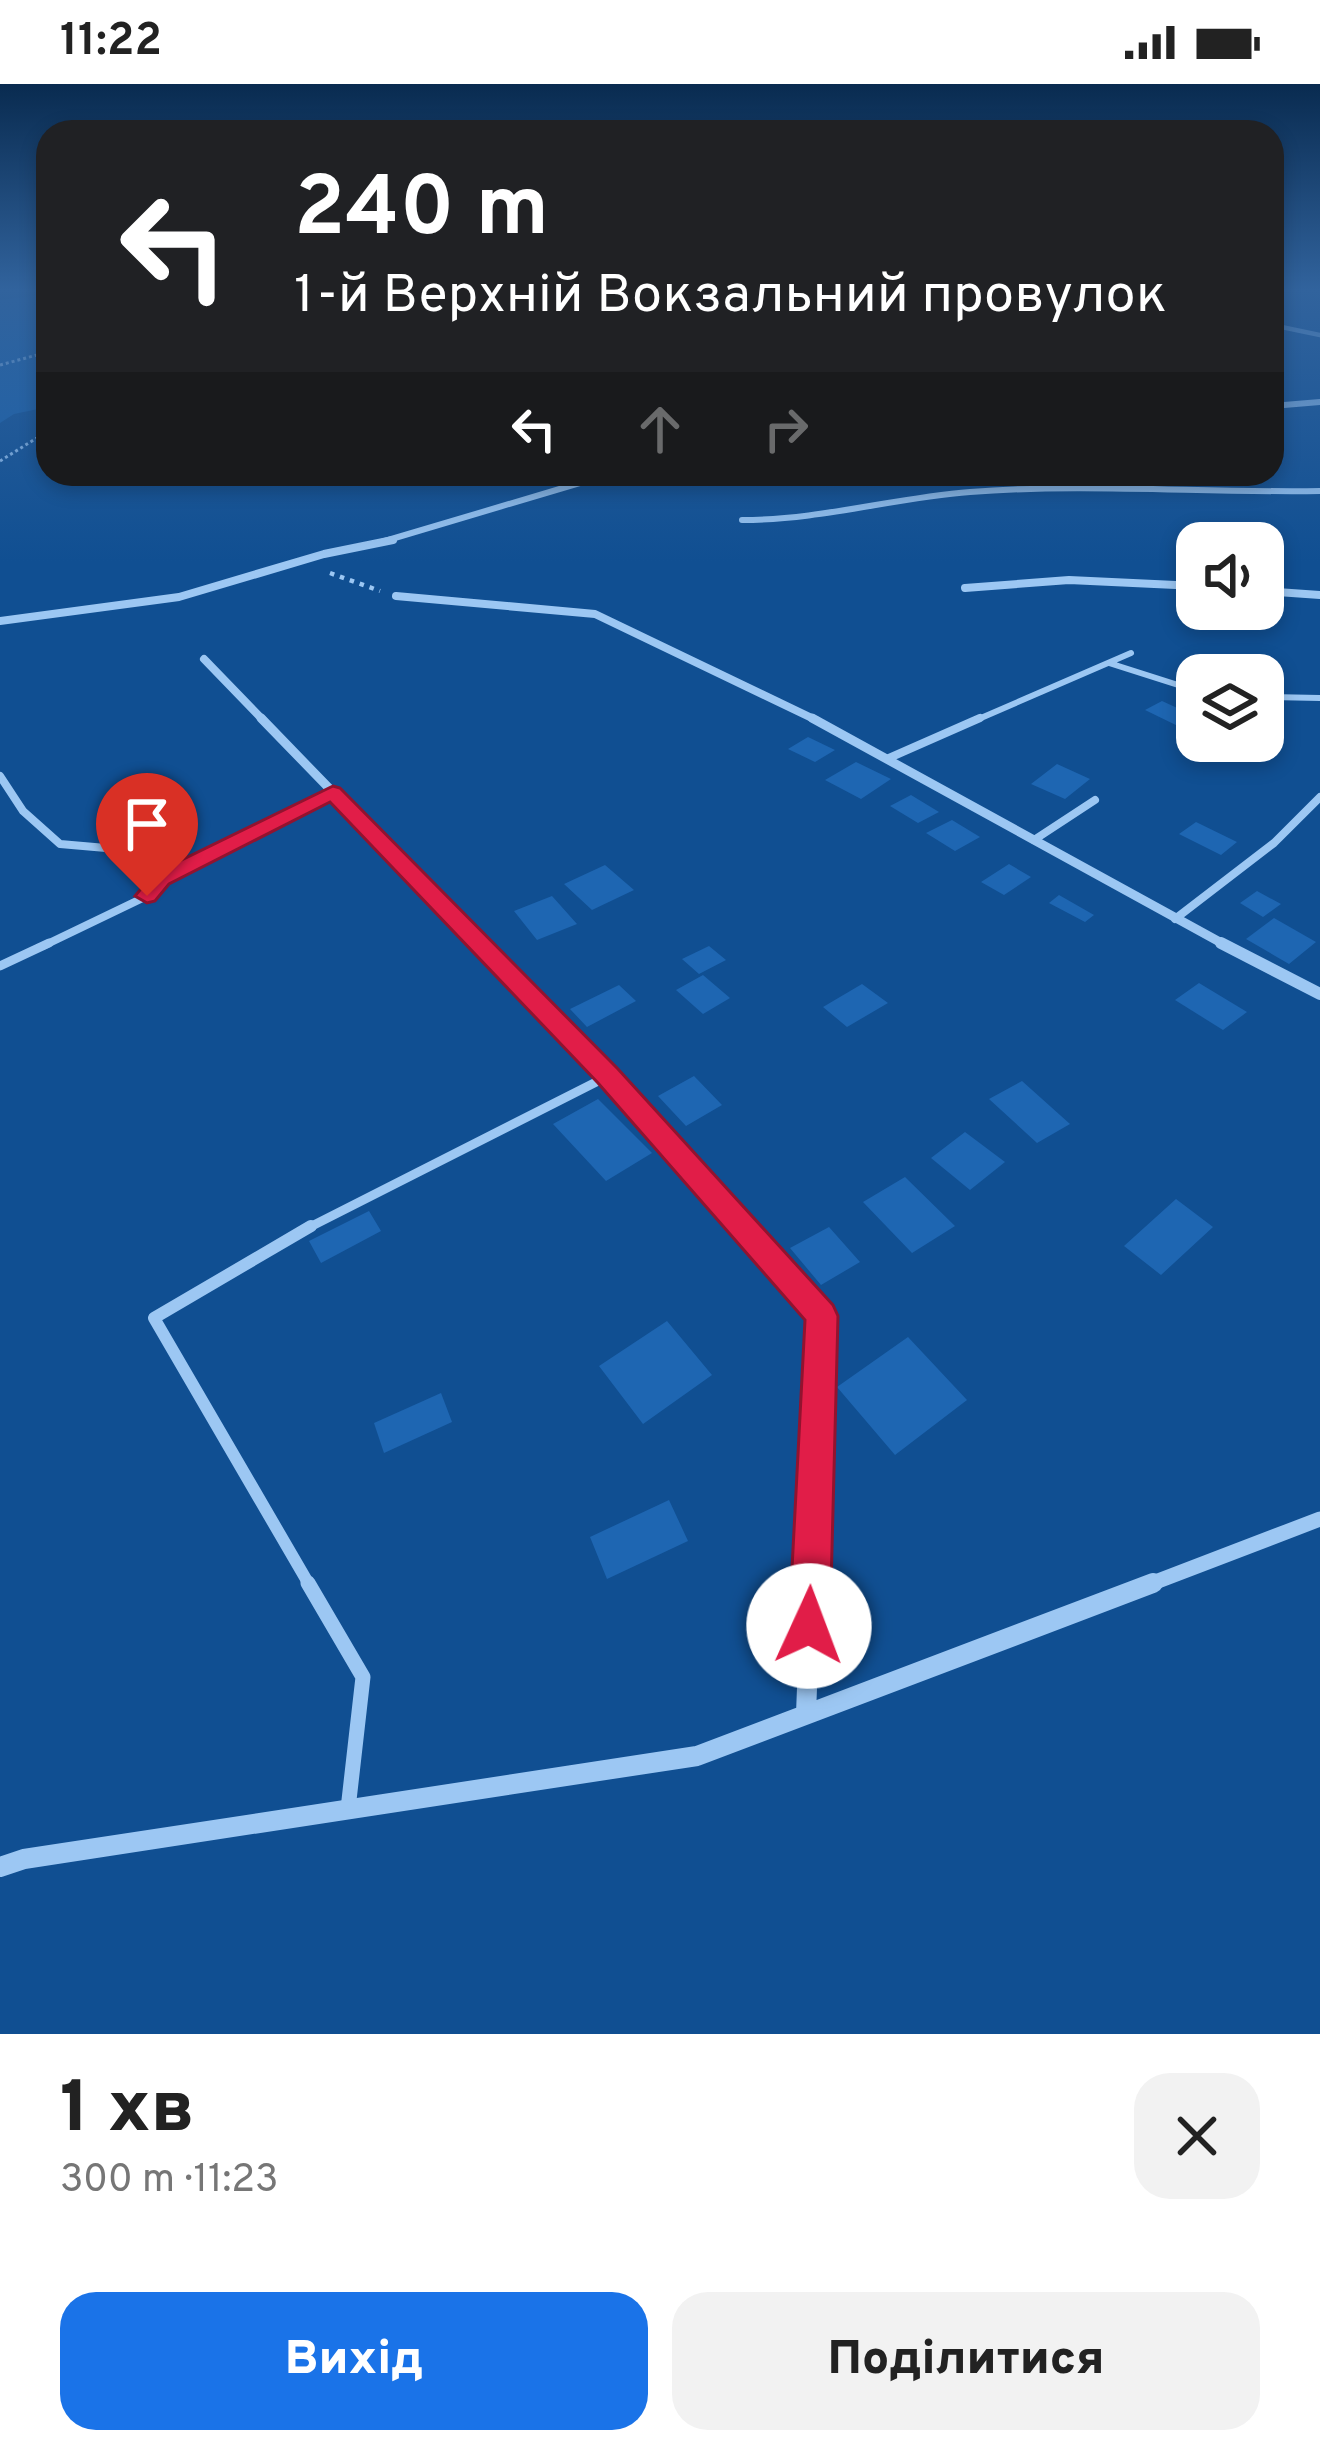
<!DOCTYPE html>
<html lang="uk">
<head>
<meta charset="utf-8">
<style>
  body { margin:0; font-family:Overpass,sans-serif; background:#f2f2f2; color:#222; height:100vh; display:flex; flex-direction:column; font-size:45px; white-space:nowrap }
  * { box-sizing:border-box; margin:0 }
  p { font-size:39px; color:#767676 }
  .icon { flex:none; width:66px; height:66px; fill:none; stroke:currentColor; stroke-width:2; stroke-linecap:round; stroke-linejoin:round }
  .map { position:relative; height:1950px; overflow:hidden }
  .sheet { display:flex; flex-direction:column; background:#fff; flex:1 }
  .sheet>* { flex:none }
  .top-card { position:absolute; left:36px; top:36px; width:1248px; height:366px; border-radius:36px; box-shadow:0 6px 18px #0003; background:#202124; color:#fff; overflow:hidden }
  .buttons { position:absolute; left:1176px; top:438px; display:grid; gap:24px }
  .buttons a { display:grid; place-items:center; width:108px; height:108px; border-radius:24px; background:#fff; box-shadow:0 6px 18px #0003; font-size:60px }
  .pin { position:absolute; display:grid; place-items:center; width:102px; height:102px; color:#fff; margin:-123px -51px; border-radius:50% 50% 50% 0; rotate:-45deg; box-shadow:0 0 12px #0007 }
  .pin .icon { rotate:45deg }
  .me { position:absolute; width:132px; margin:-66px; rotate:2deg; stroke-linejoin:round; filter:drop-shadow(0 0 9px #0008) }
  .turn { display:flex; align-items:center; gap:42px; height:252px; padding:0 60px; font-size:54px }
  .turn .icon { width:156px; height:156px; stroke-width:2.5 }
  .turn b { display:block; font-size:84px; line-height:102px }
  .lanes { display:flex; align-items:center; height:114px; padding:0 60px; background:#0003; justify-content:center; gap:60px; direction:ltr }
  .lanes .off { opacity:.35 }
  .round { display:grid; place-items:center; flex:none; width:126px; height:126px; border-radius:36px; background:#f2f2f2 }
  .summary { display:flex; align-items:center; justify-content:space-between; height:204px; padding:0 60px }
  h1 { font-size:72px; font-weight:800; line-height:90px }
  .cta { display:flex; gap:24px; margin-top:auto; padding:24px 60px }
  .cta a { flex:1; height:138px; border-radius:36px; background:#1a73e8; color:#fff; font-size:48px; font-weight:800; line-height:138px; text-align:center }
  .cta a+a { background:#f2f2f2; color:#222 }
  .status { display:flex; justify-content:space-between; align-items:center; height:84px; padding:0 60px; background:#fff; direction:ltr }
  .status svg { height:33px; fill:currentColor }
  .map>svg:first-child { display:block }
  .green { fill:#1861ac }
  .building { fill:#1e66b2 }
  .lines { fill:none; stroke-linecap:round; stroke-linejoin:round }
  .path-far1 { stroke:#9cc7f3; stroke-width:3; stroke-dasharray:3 3; stroke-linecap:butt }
  .path { stroke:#9cc7f3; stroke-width:4.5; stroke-dasharray:4.5 6; stroke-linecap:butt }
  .lane-far4 { stroke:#9cc7f3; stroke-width:6 }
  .lane-far3 { stroke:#9cc7f3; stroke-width:8 }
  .lane-far2 { stroke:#9cc7f3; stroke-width:9 }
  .lane-far1 { stroke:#9cc7f3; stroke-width:12 }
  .lane { stroke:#9cc7f3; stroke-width:15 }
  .street-far6 { stroke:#9cc7f3; stroke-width:4.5 }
  .street-far5 { stroke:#9cc7f3; stroke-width:6 }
  .street-far4 { stroke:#9cc7f3; stroke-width:8 }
  .street-far3 { stroke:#9cc7f3; stroke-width:9 }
  .street-far2 { stroke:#9cc7f3; stroke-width:12 }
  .street-far1 { stroke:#9cc7f3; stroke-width:15 }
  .street { stroke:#9cc7f3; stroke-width:20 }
  .route { fill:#e11d48; stroke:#92132f; stroke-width:3 }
</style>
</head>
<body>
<div class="status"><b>11:22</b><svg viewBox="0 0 49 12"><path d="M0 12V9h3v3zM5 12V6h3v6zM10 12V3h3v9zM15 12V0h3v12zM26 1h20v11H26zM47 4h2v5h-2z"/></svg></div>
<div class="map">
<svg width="1320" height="1950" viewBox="0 0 1320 1950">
  <rect width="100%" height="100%" fill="#104f92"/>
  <path class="green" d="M48,210V323L14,330L0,339V216Z"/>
  <path class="building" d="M1162,617L1197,633V635L1182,644L1145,626Z
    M808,653L835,666L815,678L788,665Z
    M856,678L891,695L861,715L825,696Z
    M1057,680L1090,695L1065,715L1031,700Z
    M911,711L939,728L918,739L890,722Z
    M952,736L980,753L955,767L926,749Z
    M1196,738L1237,758L1221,771L1179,750Z
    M1009,780L1031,793L1004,811L981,798Z
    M605,781L634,806L592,826L564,800Z
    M1257,807L1281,820L1263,833L1240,819Z
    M1059,811L1094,831L1085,838L1049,819Z
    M552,812L577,840L537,856L514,827Z
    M1274,834L1316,858L1289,880L1246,855Z
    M709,862L726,876L699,890L682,875Z
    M703,891L730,914L703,930L676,906Z
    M1199,899L1247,928L1223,946L1175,916Z
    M862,900L888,919L847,943L823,923Z
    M619,901L636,917L587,943L570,925Z
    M694,992L722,1021L686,1042L658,1012Z
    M1022,997L1070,1040L1037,1059L989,1015Z
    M598,1015L652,1069L606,1097L553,1040Z
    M965,1048L1005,1078L970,1106L931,1074Z
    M905,1093L955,1142L912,1169L863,1118Z
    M1176,1115L1213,1143L1161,1191L1124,1162Z
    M369,1127L381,1147L321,1179L309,1157Z
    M829,1143L860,1178L821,1201L790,1164Z
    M667,1237L712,1291L643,1340L599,1282Z
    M908,1253L967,1316L895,1371L837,1303Z
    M441,1309L452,1338L384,1369L374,1339Z
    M669,1416L688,1457L607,1495L590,1453Z"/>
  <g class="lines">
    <path class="path-far1" d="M0,281L48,268
      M0,377L48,347"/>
    <path class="path" d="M330,489L380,507"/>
    <path class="lane-far4" d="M1109,579L1197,607
      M1263,613L1320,614
      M974,637L1131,569"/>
    <path class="lane-far3" d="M889,674L980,634
      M0,692L23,727L60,760L106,764L161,795
      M1034,756L1095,716
      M1175,835L1274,759L1320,713
      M43,862L147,812L161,795L333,709"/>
    <path class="lane-far2" d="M0,882L49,859
      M306,1145L608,992"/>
    <path class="lane-far1" d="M310,1502L154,1234L311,1142"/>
    <path class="lane" d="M308,1499L363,1593L348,1725"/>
    <path class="street-far6" d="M1272,241L1320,251"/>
    <path class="street-far5" d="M1272,322L1320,318
      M742,436C820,436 893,414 970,408C1086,399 1204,409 1320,407
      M378,459L610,390"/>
    <path class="street-far4" d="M965,504L1069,496L1197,502
      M1263,507L1320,511
      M396,512L595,530L818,637
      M0,537L179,513L324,470L393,456
      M204,575L264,637"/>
    <path class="street-far3" d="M261,634L482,862
      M812,634L1227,862"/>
    <path class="street-far2" d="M479,859L608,992L744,1145
      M1221,859L1320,910"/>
    <path class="street-far1" d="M742,1142L822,1232L811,1502
      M1145,1502L1320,1435"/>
    <path class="street" d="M806,1630L811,1499
      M0,1783L24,1775L697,1672L1153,1499"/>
  </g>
  <linearGradient id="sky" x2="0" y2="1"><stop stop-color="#092b50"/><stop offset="0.43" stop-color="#31639d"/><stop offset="1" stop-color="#31639d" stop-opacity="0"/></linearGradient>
  <rect width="1320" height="478" fill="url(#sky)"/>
  <path class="route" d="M333,702L340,704L618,985L833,1221L838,1232L830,1542L824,1556L809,1562L795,1556L789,1542L805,1236L598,999L330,718L169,800L155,817L147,819L135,812L153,790Z"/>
</svg>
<div class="buttons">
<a><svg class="icon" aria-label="sound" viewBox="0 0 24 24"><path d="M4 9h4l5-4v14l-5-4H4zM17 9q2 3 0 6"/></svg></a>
<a><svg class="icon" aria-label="layers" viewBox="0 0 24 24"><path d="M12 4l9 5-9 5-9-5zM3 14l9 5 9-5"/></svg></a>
</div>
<div class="pin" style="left:147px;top:812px;background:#d93025"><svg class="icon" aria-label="arrive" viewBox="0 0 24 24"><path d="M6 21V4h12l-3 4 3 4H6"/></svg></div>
<svg class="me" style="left:809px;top:1542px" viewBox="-20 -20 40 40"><circle r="19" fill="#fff"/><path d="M0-13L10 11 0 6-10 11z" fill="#e11d48"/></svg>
<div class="top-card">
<div class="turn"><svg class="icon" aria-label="left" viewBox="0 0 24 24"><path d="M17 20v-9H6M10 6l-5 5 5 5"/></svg><div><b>240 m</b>1-й Верхній Вокзальний провулок</div></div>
<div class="lanes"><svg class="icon" aria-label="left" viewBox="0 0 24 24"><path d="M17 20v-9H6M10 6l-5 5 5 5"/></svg><svg class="icon off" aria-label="ahead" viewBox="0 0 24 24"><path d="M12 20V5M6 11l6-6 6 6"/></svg><svg class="icon off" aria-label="right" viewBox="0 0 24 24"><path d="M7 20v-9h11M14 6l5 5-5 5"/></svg></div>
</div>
</div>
<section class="sheet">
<div class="summary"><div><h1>1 хв</h1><p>300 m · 11:23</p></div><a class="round"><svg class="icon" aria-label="close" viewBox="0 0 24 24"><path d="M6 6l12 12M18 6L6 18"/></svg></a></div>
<div class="cta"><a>Вихід</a><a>Поділитися</a></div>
</section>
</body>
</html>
